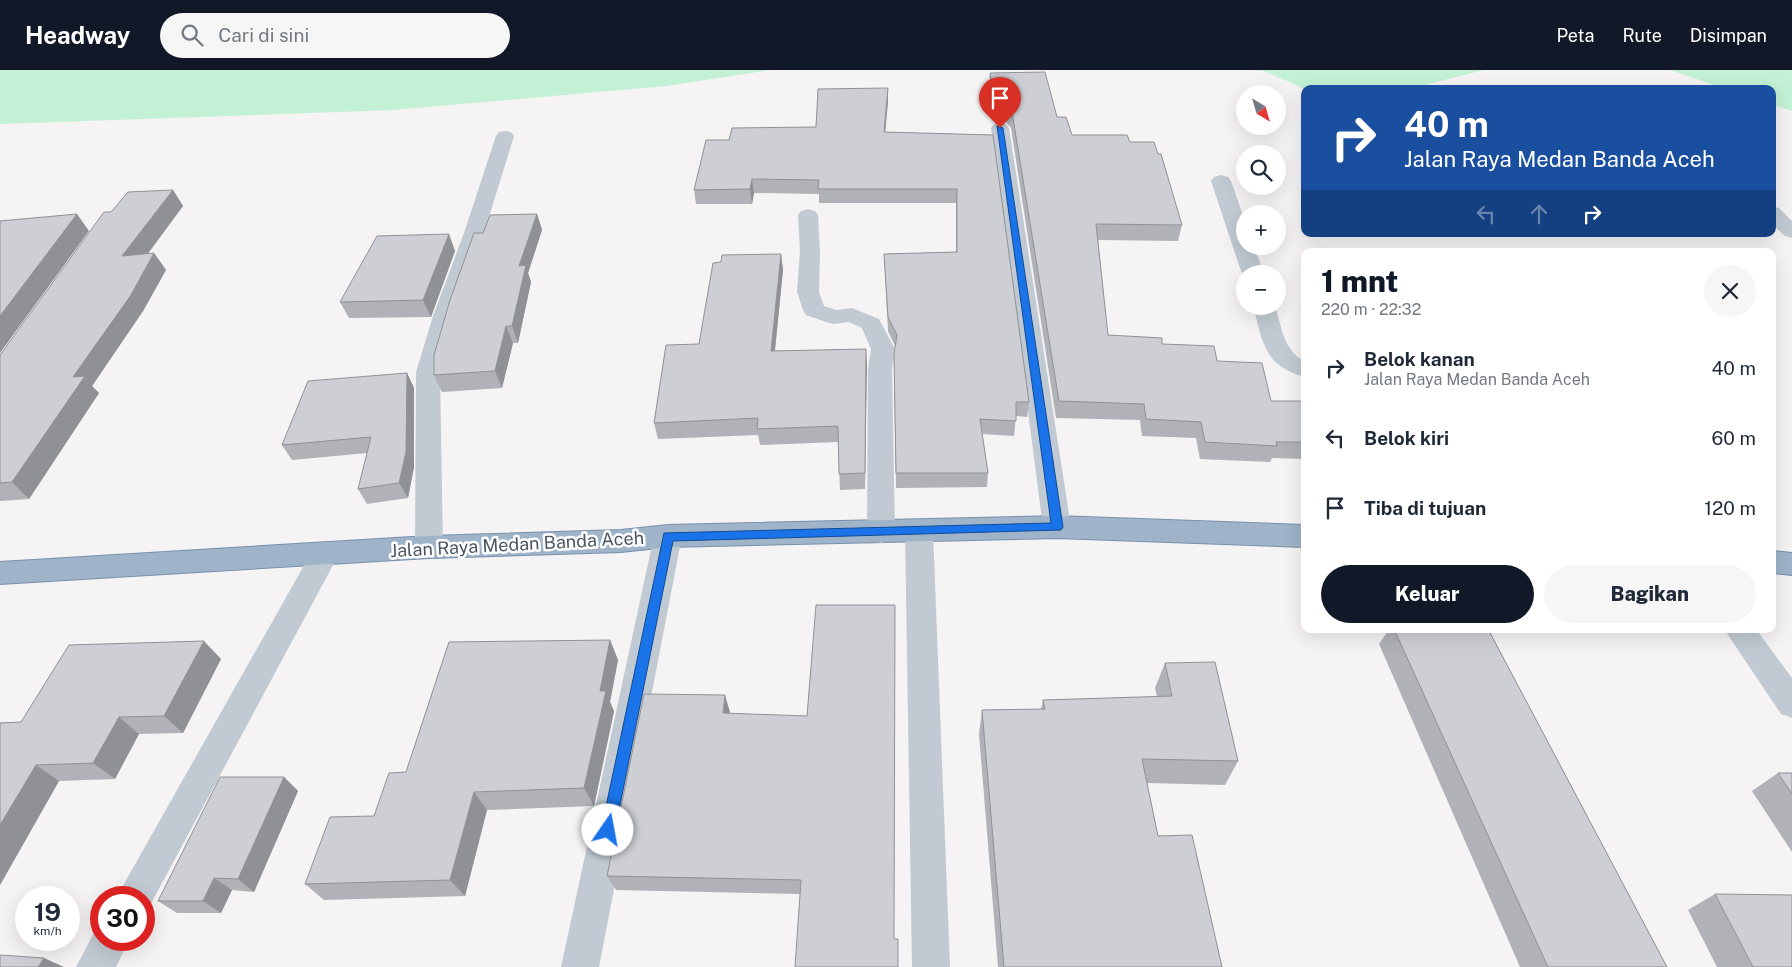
<!DOCTYPE html>
<html lang="id">
<head>
<meta charset="utf-8">
<style>
  body { margin:0; font-family:"Public Sans",sans-serif; background:#f6f6f7; color:#1f2937; height:100vh; display:flex; flex-direction:column; font-size:19px; white-space:nowrap }
  * { box-sizing:border-box; margin:0 }
  p { font-size:16px; color:#747a83 }
  .icon { flex:none; width:28px; height:28px; fill:none; stroke:currentColor; stroke-width:2; stroke-linecap:round; stroke-linejoin:round }
  .map { position:relative; flex:1; overflow:hidden }
  .side { position:absolute; left:1301px; top:178px; width:475px; height:385px; display:flex; flex-direction:column; background:#fff; border-radius:10px; box-shadow:0 5px 20px #0002 }
  .side>* { flex:none }
  .banner { position:absolute; left:1301px; top:15px; width:475px; height:152px; border-radius:10px; box-shadow:0 5px 20px #0002; background:#1a4fa0; color:#fff; overflow:hidden }
  .needle { width:32px; rotate:143deg }
  .controls { position:absolute; left:1236px; top:15px; display:grid; gap:10px }
  .controls a { display:grid; place-items:center; width:50px; height:50px; border-radius:50%; background:#fff; box-shadow:0 5px 20px #0002; font-size:25px }
  .speed { position:absolute; left:15px; top:816px; display:flex; gap:10px; font-size:25px; font-weight:700; text-align:center }
  .speed>* { display:grid; place-content:center; width:65px; height:65px; border-radius:50%; background:#fff; box-shadow:0 5px 20px #0002; line-height:1 }
  .speed small { font-size:12px; font-weight:400 }
  .speed .limit { border:8px solid #d22; background:#fff; color:#111 }
  .pin { position:absolute; display:grid; place-items:center; width:42px; height:42px; color:#fff; margin:-51px -21px; border-radius:50% 50% 50% 0; rotate:-45deg; box-shadow:0 0 5px #0007 }
  .pin .icon { rotate:45deg }
  .me { position:absolute; width:55px; margin:-28px; rotate:12deg; stroke-linejoin:round; filter:drop-shadow(0 0 4px #0008) }
  .turn { display:flex; align-items:center; gap:18px; height:105px; padding:0 20px; font-size:22px }
  .turn .icon { width:65px; height:65px; stroke-width:2.5 }
  .turn b { display:block; font-size:35px; line-height:42px }
  .lanes { display:flex; align-items:center; height:48px; padding:0 20px; background:#0003; justify-content:center; gap:25px; direction:ltr }
  .lanes .off { opacity:.35 }
  .round { display:grid; place-items:center; flex:none; width:52px; height:52px; border-radius:26px; background:#f6f6f7 }
  .overview { display:flex; align-items:center; justify-content:space-between; height:85px; padding:0 20px }
  h1 { font-size:30px; font-weight:800; line-height:38px; color:#111827 }
  .action { display:flex; gap:10px; margin-top:auto; padding:10px 20px }
  .action a { flex:1; height:58px; border-radius:30px; background:#111827; color:#fff; font-size:20px; font-weight:800; line-height:58px; text-align:center }
  .action a+a { background:#f6f6f7; color:#1f2937 }
  ul { padding:0; list-style:none }
  li { display:flex; align-items:center; gap:15px; height:70px; padding:0 20px }
  li div { flex:1 }
  li b { display:block; font-size:19px }
  li em { font-style:normal }
  header { display:flex; align-items:center; gap:30px; box-sizing:border-box; height:70px; padding:0 25px; background:#111827; color:#fff }
  header strong { font-size:24px }
  nav { display:flex; gap:28px; margin-inline-start:auto; font-size:18px }
  .search { width:350px; height:45px; background:#f6f6f7; display:flex; align-items:center; gap:12px; box-sizing:border-box; padding:0 18px; border-radius:28px; color:#747a83; font-size:19px }
  .map>svg:first-child { display:block }
  .green { fill:#c3f1d5 }
  .lines { fill:none; stroke-linecap:round; stroke-linejoin:round }
  .trunk-casing { stroke:#7690ad; stroke-width:2 }
  .minor { fill:#c1cad2; fill-rule:evenodd }
  .trunk { fill:#9fb4c9; fill-rule:evenodd }
  .wall { fill:#b0b2b7 }
  .shaded-wall { fill:#909195 }
  .building { fill:#cdcfd5; stroke:#909195 }
  .route { fill:#1a73e8; stroke:#114b97 }
  .labels { text-anchor:middle; dominant-baseline:central; stroke-width:5; stroke-linejoin:round; paint-order:stroke }
  .street-label { font-size:18px; fill:#4a5661; stroke:#fff }
</style>
</head>
<body>
<header>
<strong>Headway</strong>
<div class="search"><svg class="icon" aria-label="search" viewBox="0 0 24 24"><circle cx="10" cy="10" r="6"/><path d="M15 15l6 6"/></svg>Cari di sini</div>
<nav><a>Peta</a><a>Rute</a><a>Disimpan</a></nav>
</header>
<div class="map">
<svg width="1792" height="897" viewBox="0 0 1792 897">
  <rect width="100%" height="100%" fill="#f5f3f3"/>
  <path class="green" d="M0,0H770L666,16L393,40L0,54Z
    M1251,0H1484L1428,14L1424,19H1305L1264,1Z
    M1670,0H1792V41L1773,35L1772,19H1726Z"/>
  <g class="lines">
    <g class="trunk-casing">
      <path id="trunk" d="M1057,446L1305,455V477L1057,468L668,477L621,482L429,488L0,514V492L429,466L621,460L668,455Z
        M1772,481L1792,483V505L1772,503Z"/>
    </g>
    <path class="minor" d="M1000,53L1006,54L1009,58L1071,457L1067,464L1057,468L1047,464L1043,457L991,58L994,54Z
      M505,61L511,62L514,66L484,163L455,246L440,302L443,477L439,485L429,488L419,485L415,477L416,302L433,246L464,163L496,66L499,62Z
      M1221,105L1228,107L1231,111L1245,151V176H1254L1264,204H1245V208L1242,204L1211,111L1214,107Z
      M1772,136L1779,138L1792,151V168L1785,166L1772,154Z
      M808,139L815,141L818,145L820,181L819,222L824,236L836,240L852,238L879,249L895,279L892,299L895,462L891,470L881,473L871,470L867,462L868,299L871,279L862,258L849,252L834,254L826,252L806,245L803,240L797,222L800,181L798,145L801,141Z
      M1253,236H1275C1282,257 1283,281 1305,291V307C1264,296 1263,273 1253,236Z
      M919,450L929,453L933,461L950,897H912L905,461L909,453Z
      M668,455L678,458L682,466L599,897H561L654,466L658,458Z
      M325,473L335,476L339,484L147,841L144,842V828H116L315,476Z
      M1724,559H1756L1792,608V648L1781,644Z
      M101,855V870H129L116,897H76L97,857Z"/>
    <use href="#trunk" class="trunk"/>
  </g>
  <path class="wall" d="M990,3L1057,47L1072,65L1130,72L1182,155L1178,171L1098,170L1108,265L1162,274L1217,291L1271,331H1305V389L1272,388L1270,392L1200,389L1196,368L1142,366L1140,350L1056,348L1011,58L1006,52H995L989,18Z
    M888,18V31L885,62L993,65L1029,332L1027,347L1016,346L1014,366L982,364L988,403L987,417L896,418L894,299L895,276L888,261L884,184L956,182V133H819V124L754,123L752,134H696L694,120L729,70L816,57Z
    M173,120L183,136L148,184L154,183L166,200L143,241L92,316L99,323L29,429L0,431V285L111,142Z
    M537,144L542,160L528,203L531,212L518,273H513L502,318L442,322L434,305L483,163Z
    M455,181L431,247L349,248L340,232Z
    M781,184L783,200L775,281L866,279L865,419L840,420L838,372L760,375L758,365L658,369L654,353L699,274L721,192Z
    M407,303L414,318V397L408,428L367,434L358,419L367,383L292,390L282,375Z
    M1389,559H1488L1667,897H1520L1379,574Z
    M610,570L618,590L610,632L614,641L594,736L487,740L465,826L324,830L305,814L374,746L406,702Z
    M221,589L183,663L139,664L115,709L59,711L0,815V653L21,652Z
    M1165,593L1238,691L1225,715L1147,713L1158,766L1222,897H998L979,664L982,640L1041,639L1043,630L1157,627L1155,618Z
    M730,642V644L894,869L898,897L800,824L616,820L607,806Z
    M1778,703H1792V782L1752,721Z
    M284,707L298,721L254,822L232,820L221,843H177L158,831Z
    M1715,824L1792,897H1717L1688,840Z"/>
  <path class="shaded-wall" d="M888,18V31L884,75V62Z
    M752,109L754,123L752,134L750,119Z
    M173,120L183,136L133,203L122,186Z
    M77,144L89,161L0,283V246Z
    M537,144L542,160L528,203L531,212L518,273L512,256L519,196Z
    M449,164L455,181L431,247L423,230Z
    M154,183L166,200L143,241L92,316L99,323L29,429L12,412L73,307Z
    M781,184L783,200L773,298L771,281Z
    M506,256L513,273L502,318L495,301Z
    M866,279L867,295L865,419V403Z
    M407,303L414,318V397L408,428L399,413Z
    M610,570L618,590L610,632L614,641L594,736L584,718L600,621Z
    M204,571L221,589L183,663L164,646Z
    M725,625L730,642L727,660L723,643Z
    M119,647L139,664L115,709L93,693Z
    M36,695L59,711L0,815V755Z
    M284,707L298,721L254,822L238,809Z
    M474,722L487,740L465,826L450,810Z
    M214,808L232,820L221,843L203,831Z
    M44,888L64,897H38Z"/>
  <path class="building" d="M1045,2L1057,47H1066L1072,65H1127L1130,72H1154L1158,84H1161L1182,155L1096,154L1108,265L1162,268V274L1214,276L1217,291L1262,293L1271,331H1305V372H1276L1277,376L1205,372L1201,352L1146,349L1144,334L1059,331L1012,42L1008,37H996L990,3Z
    M888,18L884,62L993,65L1029,332H1016V351L980,349L988,403H896L894,284L897,265L888,247L884,184L957,182V119H818L819,110L752,109L750,119L694,120L706,70H729L732,58L816,57L818,19Z
    M173,120L122,186L154,183L131,225L73,307L85,306L12,412L0,413V285L104,142H111L128,122Z
    M77,144L0,246V151Z
    M537,144L519,196L526,195L512,256H506L495,301L434,305V285L450,230L474,163H483L490,145Z
    M449,164L423,230L340,232L377,166Z
    M781,184L771,281L866,279L865,403L839,404L838,356L757,359L758,348L654,353L666,275L699,274L713,193L721,192L722,185Z
    M407,303L406,382L399,413L358,419L371,367L282,375L308,311Z
    M816,535H895L894,869H898V897H795L801,810L607,806L644,624L725,625L723,643L807,646Z
    M1394,559H1488L1667,897H1548Z
    M610,570L600,621H606L584,718L474,722L450,810L305,814L330,747L374,746L389,703L406,702L449,572Z
    M204,571L164,646L119,647L93,693L36,695L0,755V653L21,652L69,575Z
    M1215,592L1238,691L1142,689L1158,766L1192,765L1222,897H1004L982,640L1045,639L1043,630L1172,626L1165,593Z
    M1778,703H1792V724Z
    M220,707H284L238,809L214,808L203,831H158Z
    M1715,824L1792,825V897H1753Z
    M0,885L44,888L38,897H0Z"/>
  <path class="route" d="M997,56L1003,58L1063,457L1061,460L673,471L615,760L613,765L608,767L603,765L601,760L664,463L1051,453Z"/>
  <g class="labels">
    <g class="street-label">
      <text transform="translate(517 474) rotate(-3)">Jalan Raya Medan Banda Aceh</text>
    </g>
  </g>
</svg>
<div class="controls">
<a><svg class="needle" viewBox="-14 -14 28 28"><path d="M0-13l5 13h-10z" fill="#e53935"/><path d="M0 13l5-13h-10z" fill="#747a83"/></svg></a>
<a><svg class="icon" aria-label="search" viewBox="0 0 24 24"><circle cx="10" cy="10" r="6"/><path d="M15 15l6 6"/></svg></a>
<a>+</a>
<a>−</a>
</div>
<div class="speed"><div>19<small>km/h</small></div><div class="limit">30</div></div>
<div class="pin" style="left:1000px;top:58px;background:#d93025"><svg class="icon" aria-label="arrive" viewBox="0 0 24 24"><path d="M6 21V4h12l-3 4 3 4H6"/></svg></div>
<svg class="me" style="left:608px;top:760px" viewBox="-20 -20 40 40"><circle r="19" fill="#fff"/><path d="M0-13L10 11 0 6-10 11z" fill="#1a73e8"/></svg>
<div class="banner">
<div class="turn"><svg class="icon" aria-label="right" viewBox="0 0 24 24"><path d="M7 20v-9h11M14 6l5 5-5 5"/></svg><div><b>40 m</b>Jalan Raya Medan Banda Aceh</div></div>
<div class="lanes"><svg class="icon off" aria-label="left" viewBox="0 0 24 24"><path d="M17 20v-9H6M10 6l-5 5 5 5"/></svg><svg class="icon off" aria-label="ahead" viewBox="0 0 24 24"><path d="M12 20V5M6 11l6-6 6 6"/></svg><svg class="icon" aria-label="right" viewBox="0 0 24 24"><path d="M7 20v-9h11M14 6l5 5-5 5"/></svg></div>
</div>
<section class="side">
<div class="overview"><div><h1>1 mnt</h1><p>220 m · 22:32</p></div><a class="round"><svg class="icon" aria-label="close" viewBox="0 0 24 24"><path d="M6 6l12 12M18 6L6 18"/></svg></a></div>
<ul>
<li><svg class="icon" aria-label="right" viewBox="0 0 24 24"><path d="M7 20v-9h11M14 6l5 5-5 5"/></svg><div><b>Belok kanan</b><p>Jalan Raya Medan Banda Aceh</p></div><em>40 m</em></li>
<li><svg class="icon" aria-label="left" viewBox="0 0 24 24"><path d="M17 20v-9H6M10 6l-5 5 5 5"/></svg><div><b>Belok kiri</b></div><em>60 m</em></li>
<li><svg class="icon" aria-label="arrive" viewBox="0 0 24 24"><path d="M6 21V4h12l-3 4 3 4H6"/></svg><div><b>Tiba di tujuan</b></div><em>120 m</em></li>
</ul>
<div class="action"><a>Keluar</a><a>Bagikan</a></div>
</section>
</div>
</body>
</html>
